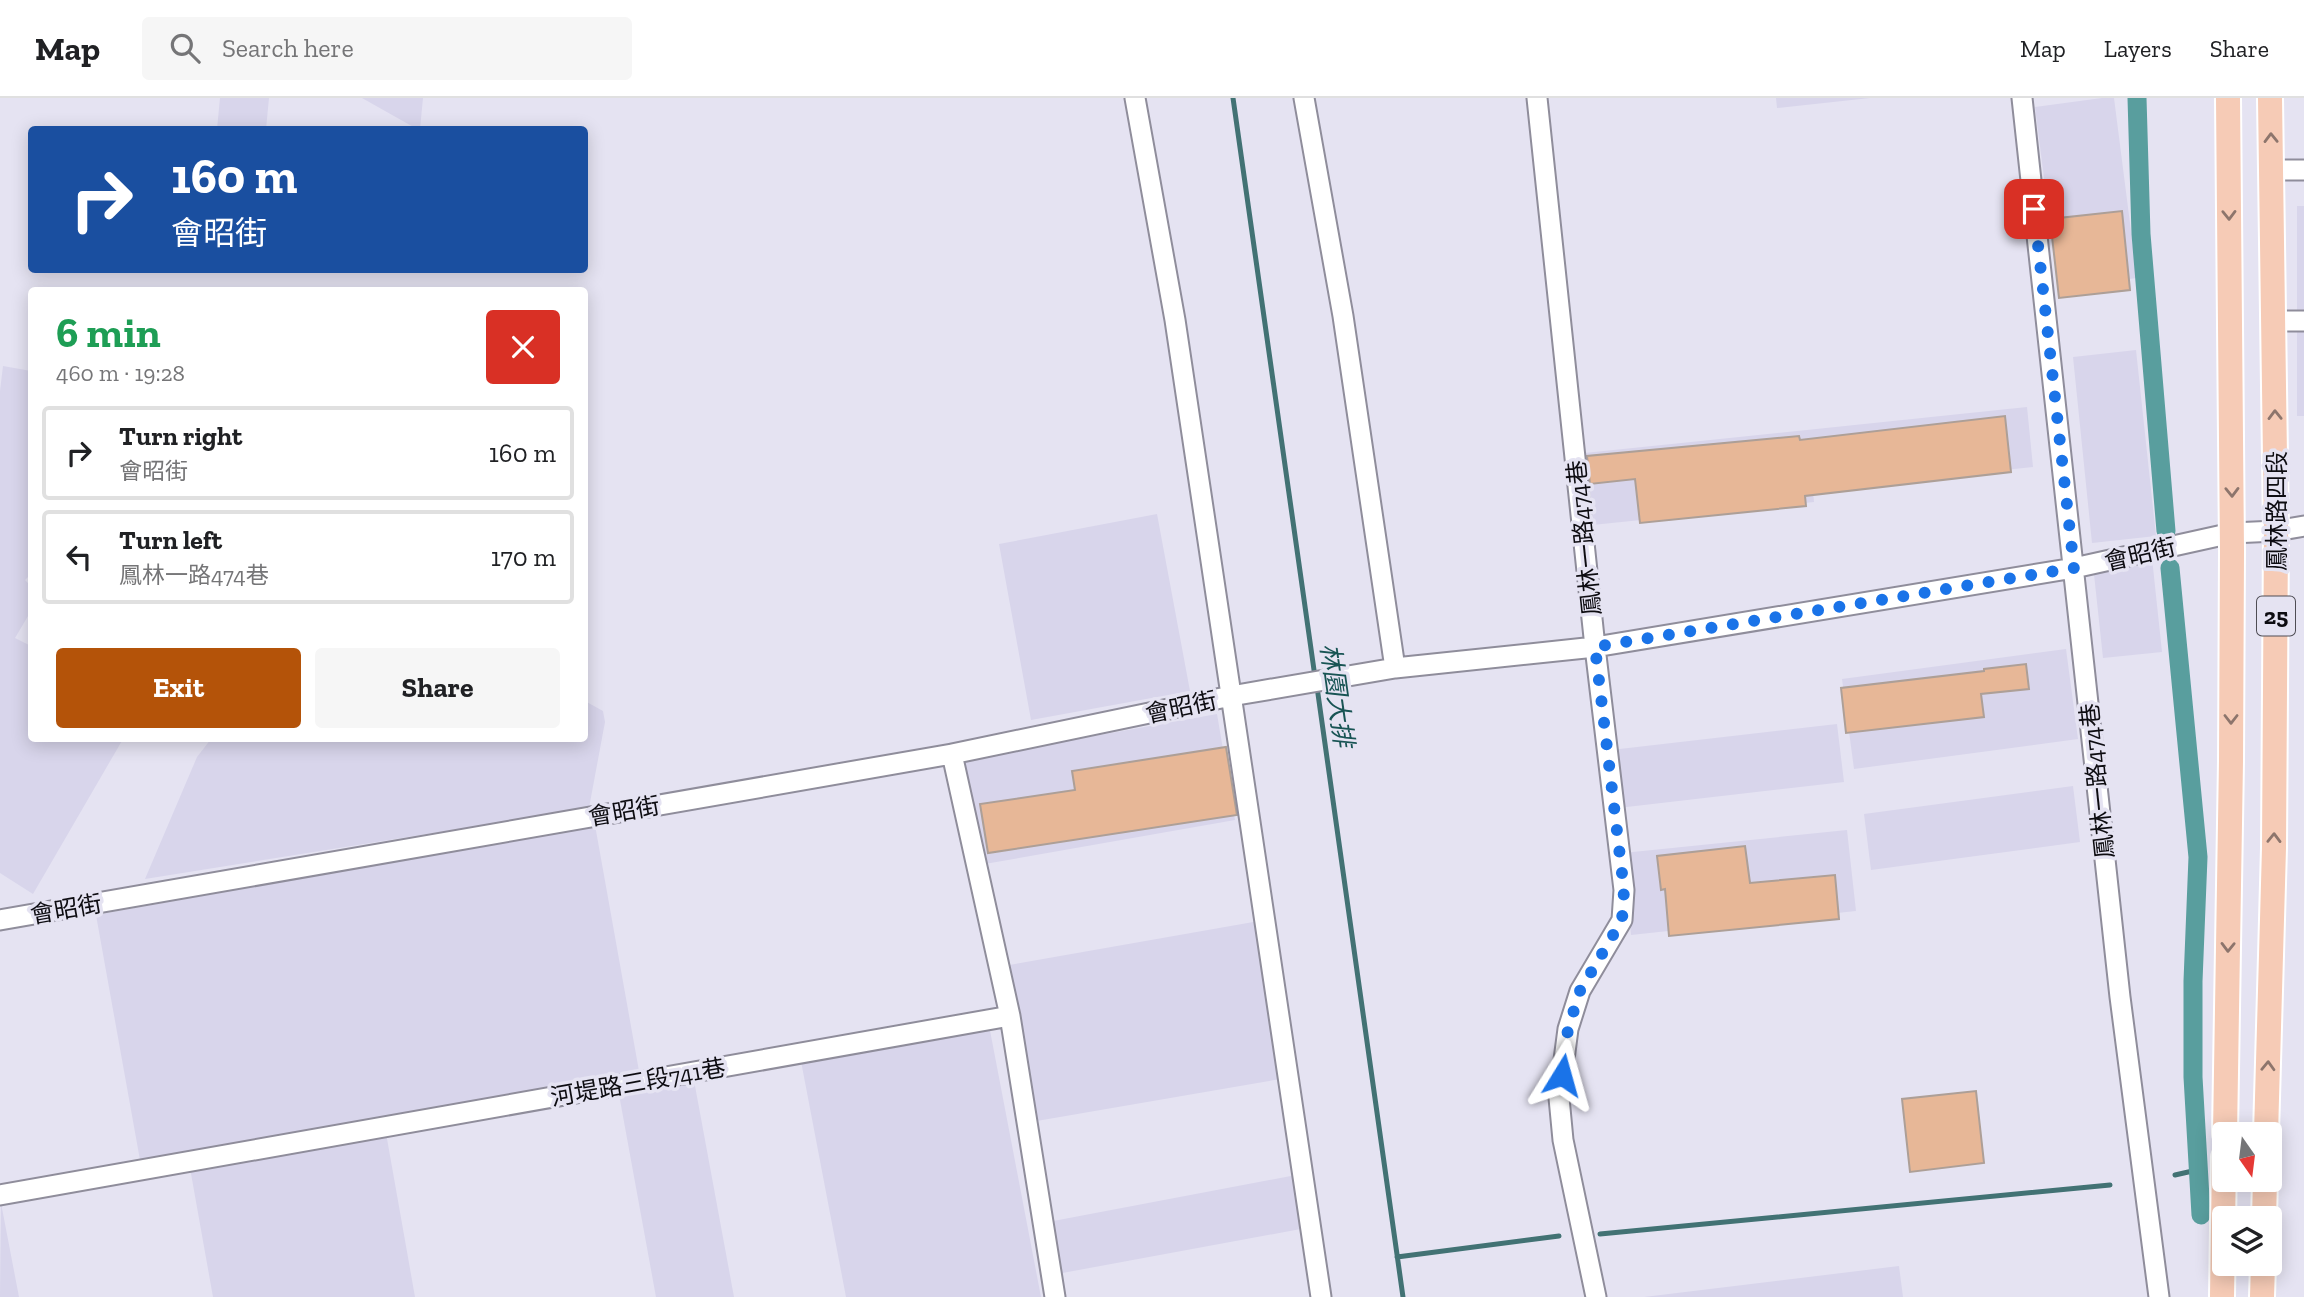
<!DOCTYPE html>
<html lang="en">
<head>
<meta charset="utf-8">
<style>
  body { margin:0; font-family:"Zilla Slab","Noto Sans TC",serif; background:#f6f6f6; color:#202124; height:100vh; display:flex; flex-direction:column; font-size:26px; white-space:nowrap }
  * { box-sizing:border-box; margin:0 }
  p { font-size:23px; color:#757577 }
  .icon { flex:none; width:38px; height:38px; fill:none; stroke:currentColor; stroke-width:2; stroke-linecap:round; stroke-linejoin:round }
  .map { position:relative; flex:1; overflow:hidden }
  .sheet { position:absolute; left:28px; top:189px; width:560px; height:455px; display:flex; flex-direction:column; background:#fff; border-radius:7px; box-shadow:0 4px 18px #0003 }
  .sheet>* { flex:none }
  .guide { position:absolute; left:28px; top:28px; width:560px; height:147px; border-radius:7px; box-shadow:0 4px 18px #0003; background:#1a4fa0; color:#fff; overflow:hidden }
  .needle { width:46px; rotate:166deg }
  .controls { position:absolute; left:2212px; top:1024px; display:grid; gap:14px }
  .controls a { display:grid; place-items:center; width:70px; height:70px; border-radius:7px; background:#fff; box-shadow:0 4px 18px #0003; font-size:35px }
  .pin { position:absolute; display:grid; place-items:center; width:60px; height:60px; color:#fff; margin:-30px; border-radius:14px; box-shadow:0 4px 10px #0006 }
  .me { position:absolute; width:77px; margin:-38px; rotate:8deg; stroke-linejoin:round; filter:drop-shadow(0 0 5px #0008) }
  .turn { display:flex; align-items:center; gap:24px; height:147px; padding:0 28px; font-size:32px }
  .turn .icon { width:91px; height:91px; stroke-width:2.5 }
  .turn b { display:block; font-size:49px; line-height:60px }
  .round { display:grid; place-items:center; flex:none; width:74px; height:74px; border-radius:7px; background:#f6f6f6 }
  .headline { display:flex; align-items:center; justify-content:space-between; height:119px; padding:0 28px }
  h1 { font-size:42px; font-weight:700; line-height:52px; color:#1e9e55 }
  .button { display:flex; gap:14px; margin-top:auto; padding:14px 28px }
  .button a { flex:1; height:80px; border-radius:7px; background:#b45309; color:#fff; font-size:28px; font-weight:700; line-height:80px; text-align:center }
  .button a+a { background:#f6f6f6; color:#202124 }
  ul { padding:0; list-style:none }
  li { display:flex; align-items:center; gap:21px; height:94px; margin:0 14px 10px; padding:0 14px; border:4px solid #e0e0e0; border-radius:7px }
  li div { flex:1 }
  li b { display:block; font-size:26px }
  li em { font-style:normal }
  header { display:flex; align-items:center; gap:42px; box-sizing:border-box; height:98px; padding:0 35px; background:#fff; border-bottom:2px solid #e0e0e0 }
  header strong { font-size:33px }
  nav { display:flex; gap:38px; margin-inline-start:auto; font-size:24px }
  .search { width:490px; height:63px; background:#f6f6f6; display:flex; align-items:center; gap:18px; box-sizing:border-box; padding:0 24px; border-radius:7px; color:#757577; font-size:26px }
  .map>svg:first-child { display:block }
  .built { fill:#d8d5eb }
  .lines { fill:none; stroke-linecap:round; stroke-linejoin:round }
  .stream { stroke:#427274; stroke-width:5 }
  .canal { stroke:#599e9e; stroke-width:19 }
  .building { fill:#e7b797; stroke:#ad9f97; stroke-width:2 }
  .minor-casing { stroke:#8f8d9b; stroke-width:23 }
  .major-casing { stroke:#fff; stroke-width:28 }
  .minor { stroke:#fff; stroke-width:19 }
  .major { stroke:#f6cbb6; stroke-width:24 }
  .oneway { stroke:#8d756c }
  .route { stroke:#1a73e8; stroke-width:12; stroke-dasharray:0 21.6 }
  .labels { text-anchor:middle; dominant-baseline:central; stroke-width:7; stroke-linejoin:round; paint-order:stroke }
  .shield { fill:#e5e3f2; stroke:#4e4c54; stroke-width:2 }
  .shield-label { font-size:23px; font-weight:bold; fill:#0d0c11 }
  .street-label { font-size:24px; fill:#0d0c11; stroke:#e5e3f2 }
  .water-label { font-size:26px; font-style:italic; fill:#185454; stroke:#e5e3f2 }
</style>
</head>
<body>
<header>
<strong>Map</strong>
<div class="search"><svg class="icon" aria-label="search" viewBox="0 0 24 24"><circle cx="10" cy="10" r="6"/><path d="M15 15l6 6"/></svg>Search here</div>
<nav><a>Map</a><a>Layers</a><a>Share</a></nav>
</header>
<div class="map">
<svg width="2304" height="1199" viewBox="0 0 2304 1199">
  <rect width="100%" height="100%" fill="#e5e3f2"/>
  <path class="built" d="M220,0H269L266,31H217Z
    M362,0H423L420,31H417Z
    M1776,0H1870L1777,10Z
    M2102,0H2114L2137,180L2058,190L2035,9Z
    M2297,108H2304V318H2297Z
    M2136,252L2156,438L2092,445L2073,259Z
    M3,268L31,273L32,475L25,482L31,488V513L15,540L31,548L32,640L123,641L33,796L0,775V293Z
    M2027,309L2033,369L1813,392L1814,404L1583,428L1575,356Z
    M1157,416L1190,593L1031,622L999,446Z
    M2152,460L2162,554L2103,560L2093,467Z
    M2066,551L2078,641L1854,671L1842,581Z
    M585,603L603,613L605,624L589,710L145,781L197,659L211,641L584,640Z
    M1217,616L1235,722L979,767L961,662Z
    M1837,626L1844,684L1618,710L1611,652Z
    M2073,688L2080,744L1871,772L1864,716Z
    M595,727L639,973L140,1062L96,817Z
    M1847,732L1856,813L1631,837L1623,755Z
    M1259,823L1286,980L1025,1025L998,869Z
    M988,922L1041,1199H846L800,958Z
    M693,977L734,1199H656L618,991Z
    M386,1035L415,1199H213L190,1070Z
    M1296,1077L1306,1130L1057,1176L1048,1124Z
    M1,1105L19,1199H0Z
    M1899,1168L1903,1199H1644Z"/>
  <g class="lines">
    <path class="stream" d="M1233,0L1315,579
      M1317,589L1403,1199
      M2175,1077L2197,1072
      M1600,1136L2110,1087
      M1397,1159L1559,1138"/>
    <path class="canal" d="M2137,0L2141,136L2166,433
      M2170,470L2198,759L2193,883V979L2201,1117"/>
  </g>
  <path class="building" d="M2122,113L2130,192L2059,200L2050,121Z
    M2005,318L2011,374L1805,398L1806,408L1640,425L1635,381L1590,386L1587,358L1799,338L1800,342Z
    M2026,566L2029,591L1981,596L1984,619L1846,635L1841,590L1984,573V571Z
    M1226,649L1237,717L988,755L980,706L1075,692L1072,673Z
    M1745,748L1750,785L1835,777L1839,821L1669,838L1665,791L1661,792L1657,758Z
    M1976,993L1984,1065L1910,1074L1902,1001Z"/>
  <g class="lines">
    <g class="minor-casing">
      <path id="minor" d="M1135,0L1175,222L1321,1199
        M1304,0L1343,218L1395,570
        M1537,0L1595,549L1624,792L1622,822L1580,893L1568,931L1559,1000L1563,1042L1596,1199
        M2022,0L2120,899L2159,1199
        M2272,72H2304
        M2274,223H2304
        M0,822L952,656L1231,598L1395,570L1595,549L2074,470L2232,435L2276,433L2304,428
        M1010,918L1055,1199
        M0,1097L1010,918L952,656"/>
    </g>
    <g class="major-casing">
      <path id="major" d="M2225,1036L2231,663L2232,453L2228,0
        M2266,1036L2274,750L2276,433L2270,0
        M2264,1120L2265,1082
        M2222,1199L2224,1059
        M2262,1199L2263,1166"/>
    </g>
    <use href="#minor" class="minor"/>
    <use href="#major" class="major"/>
  </g>
  <defs><path id="oneway-chevron" d="M-2-3.5L2.5 0L-2 3.5" fill="none" stroke-width="1.6" stroke-linecap="round" stroke-linejoin="round" transform="scale(1.75)"/></defs>
  <g class="oneway">
    <use href="#oneway-chevron" transform="translate(2271 40) rotate(-91)"/>
    <use href="#oneway-chevron" transform="translate(2229 117) rotate(89)"/>
    <use href="#oneway-chevron" transform="translate(2275 317) rotate(-91)"/>
    <use href="#oneway-chevron" transform="translate(2232 394) rotate(89)"/>
    <use href="#oneway-chevron" transform="translate(2231 621) rotate(90)"/>
    <use href="#oneway-chevron" transform="translate(2274 740) rotate(-89)"/>
    <use href="#oneway-chevron" transform="translate(2228 849) rotate(91)"/>
    <use href="#oneway-chevron" transform="translate(2268 968) rotate(-88)"/>
  </g>
  <g class="lines">
    <path class="route" d="M1562,977L1568,931L1580,893L1622,822L1624,792L1595,549L2074,470L2034,111"/>
  </g>
  <g class="labels">
    <rect class="shield" x="2257" y="498.5" width="38" height="39" rx="5"/>
    <g class="shield-label">
      <text x="2276" y="518">25</text>
    </g>
    <g class="street-label">
      <text transform="translate(2276 413) rotate(-90)">鳳林路四段</text>
      <text transform="translate(1584 440) rotate(-96)">鳳林一路474巷</text>
      <text transform="translate(2140 456) rotate(-13)">會昭街</text>
      <text transform="translate(1181 609) rotate(-12)">會昭街</text>
      <text transform="translate(2097 683) rotate(-96)">鳳林一路474巷</text>
      <text transform="translate(624 713) rotate(-10)">會昭街</text>
      <text transform="translate(66 811) rotate(-10)">會昭街</text>
      <text transform="translate(638 984) rotate(-10)">河堤路三段741巷</text>
    </g>
    <g class="water-label">
      <text transform="translate(1337 597) rotate(82)">林園大排</text>
    </g>
  </g>
</svg>
<div class="controls">
<a><svg class="needle" viewBox="-14 -14 28 28"><path d="M0-13l5 13h-10z" fill="#e53935"/><path d="M0 13l5-13h-10z" fill="#757577"/></svg></a>
<a><svg class="icon" aria-label="layers" viewBox="0 0 24 24"><path d="M12 4l9 5-9 5-9-5zM3 14l9 5 9-5"/></svg></a>
</div>
<div class="pin" style="left:2034px;top:111px;background:#d93025"><svg class="icon" aria-label="arrive" viewBox="0 0 24 24"><path d="M6 21V4h12l-3 4 3 4H6"/></svg></div>
<svg class="me" style="left:1562px;top:977px" viewBox="-20 -20 40 40"><path d="M0-17L14 15 0 8-14 15z" fill="#1a73e8" stroke="#fff" stroke-width="4"/></svg>
<div class="guide">
<div class="turn"><svg class="icon" aria-label="right" viewBox="0 0 24 24"><path d="M7 20v-9h11M14 6l5 5-5 5"/></svg><div><b>160 m</b>會昭街</div></div>
</div>
<section class="sheet">
<div class="headline"><div><h1>6 min</h1><p>460 m · 19:28</p></div><a class="round" style="background:#d93025;color:#fff"><svg class="icon" aria-label="close" viewBox="0 0 24 24"><path d="M6 6l12 12M18 6L6 18"/></svg></a></div>
<ul>
<li><svg class="icon" aria-label="right" viewBox="0 0 24 24"><path d="M7 20v-9h11M14 6l5 5-5 5"/></svg><div><b>Turn right</b><p>會昭街</p></div><em>160 m</em></li>
<li><svg class="icon" aria-label="left" viewBox="0 0 24 24"><path d="M17 20v-9H6M10 6l-5 5 5 5"/></svg><div><b>Turn left</b><p>鳳林一路474巷</p></div><em>170 m</em></li>
</ul>
<div class="button"><a>Exit</a><a>Share</a></div>
</section>
</div>
</body>
</html>
